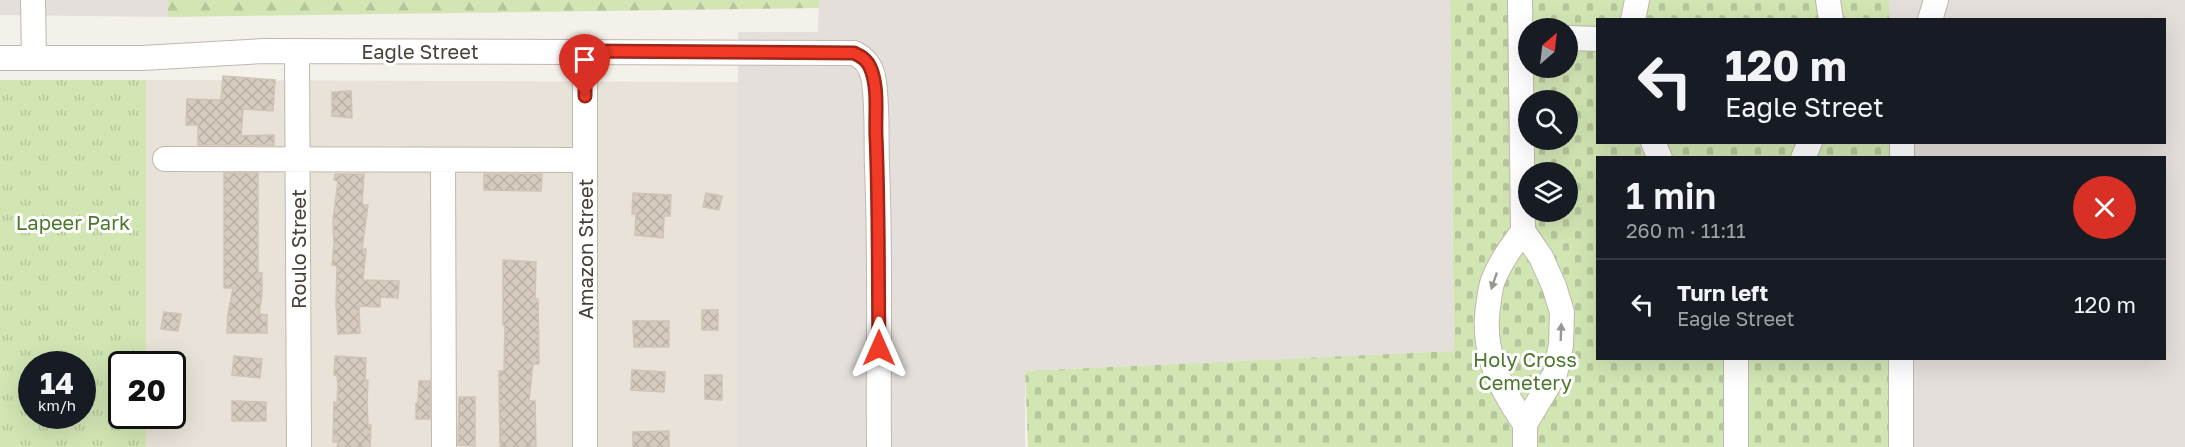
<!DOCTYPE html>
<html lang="en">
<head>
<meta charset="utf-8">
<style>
  body { margin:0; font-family:"Golos Text",sans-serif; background:#20242c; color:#f1f3f6; height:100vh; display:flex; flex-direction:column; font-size:22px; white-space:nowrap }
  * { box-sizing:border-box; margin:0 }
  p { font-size:20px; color:#9ea1a6 }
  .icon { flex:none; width:33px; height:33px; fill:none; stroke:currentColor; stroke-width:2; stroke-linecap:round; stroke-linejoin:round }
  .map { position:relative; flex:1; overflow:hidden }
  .details { position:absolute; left:1596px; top:156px; width:570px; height:204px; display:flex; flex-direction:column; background:#171b24; border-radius:0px; box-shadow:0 6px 24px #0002 }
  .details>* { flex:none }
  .hud { position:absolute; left:1596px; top:18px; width:570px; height:126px; border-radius:0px; box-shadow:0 6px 24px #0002; background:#171b24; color:#f1f3f6; overflow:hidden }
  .needle { width:39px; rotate:28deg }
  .tools { position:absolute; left:1518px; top:18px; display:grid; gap:12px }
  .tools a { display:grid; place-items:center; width:60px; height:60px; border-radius:50%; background:#171b24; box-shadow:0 6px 24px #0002; font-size:30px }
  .speed { position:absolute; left:18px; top:351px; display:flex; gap:12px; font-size:30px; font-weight:700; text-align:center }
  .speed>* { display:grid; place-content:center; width:78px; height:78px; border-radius:50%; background:#171b24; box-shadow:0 6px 24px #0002; line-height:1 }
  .speed small { font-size:15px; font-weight:400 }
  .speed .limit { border:3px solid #111; border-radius:9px; background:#fff; color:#111 }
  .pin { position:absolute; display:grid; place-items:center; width:51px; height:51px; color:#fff; margin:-62px -26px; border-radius:50% 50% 50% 0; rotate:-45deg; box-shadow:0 0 6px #0007 }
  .pin .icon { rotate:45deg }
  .me { position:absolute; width:66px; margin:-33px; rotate:0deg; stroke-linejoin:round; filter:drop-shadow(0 0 4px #0008) }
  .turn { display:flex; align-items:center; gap:21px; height:126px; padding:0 30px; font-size:27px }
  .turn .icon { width:78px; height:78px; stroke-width:2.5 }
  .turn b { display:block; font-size:42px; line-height:51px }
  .round { display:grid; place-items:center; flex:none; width:63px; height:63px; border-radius:32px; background:#20242c }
  .summary { display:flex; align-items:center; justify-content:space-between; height:102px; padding:0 30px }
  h1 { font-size:36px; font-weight:600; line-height:45px }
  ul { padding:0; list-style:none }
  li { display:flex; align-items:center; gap:18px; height:90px; padding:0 30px; border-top:2px solid #363941 }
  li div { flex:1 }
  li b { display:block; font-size:22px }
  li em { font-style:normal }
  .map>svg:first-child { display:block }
  .residential { fill:#e8e2d8 }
  .industrial { fill:#e4dfdb }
  .forest { fill:url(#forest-firs) }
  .cemetery { fill:url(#cemetery-stones); fill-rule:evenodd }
  .park { fill:url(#park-tufts); fill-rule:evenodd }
  .building { fill:url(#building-cross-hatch); stroke:#d0c3b3; stroke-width:1.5 }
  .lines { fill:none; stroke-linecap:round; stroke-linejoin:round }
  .minor-casing { stroke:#bfb8ac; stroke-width:26 }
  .minor { stroke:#fff; stroke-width:24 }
  .oneway { fill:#9a9692 }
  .route-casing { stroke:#9c2618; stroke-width:15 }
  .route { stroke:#f03a25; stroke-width:10 }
  .labels { text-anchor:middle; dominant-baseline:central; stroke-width:6; stroke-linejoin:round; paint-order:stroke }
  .street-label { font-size:20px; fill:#484138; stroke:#fff }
  .park-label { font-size:20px; fill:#4d772d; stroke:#fff }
</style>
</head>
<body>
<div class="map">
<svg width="2185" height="447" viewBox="0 0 2185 447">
  <defs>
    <pattern id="forest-firs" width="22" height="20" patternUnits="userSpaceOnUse" patternTransform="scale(1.5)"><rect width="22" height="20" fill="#d2e6b4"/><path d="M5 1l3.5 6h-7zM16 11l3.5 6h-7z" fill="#b6c69c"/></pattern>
    <pattern id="cemetery-stones" width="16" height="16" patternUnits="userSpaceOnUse" patternTransform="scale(1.5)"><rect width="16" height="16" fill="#d2e6b4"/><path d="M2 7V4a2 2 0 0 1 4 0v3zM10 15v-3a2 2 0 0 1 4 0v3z" fill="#b6c69c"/></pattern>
    <pattern id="park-tufts" width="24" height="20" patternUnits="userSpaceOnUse" patternTransform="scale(1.5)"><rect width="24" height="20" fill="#d2e6b4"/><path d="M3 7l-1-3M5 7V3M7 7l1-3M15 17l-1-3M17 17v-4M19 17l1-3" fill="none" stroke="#b6c69c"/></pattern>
    <pattern id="building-cross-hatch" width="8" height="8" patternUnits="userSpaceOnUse" patternTransform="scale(1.5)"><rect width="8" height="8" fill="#d5ccbf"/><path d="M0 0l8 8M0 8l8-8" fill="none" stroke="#b8b0a5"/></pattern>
  </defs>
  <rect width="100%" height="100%" fill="#f4f0ea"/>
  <path class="residential" d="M146,80L738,82V447H145V416H172V364H145Z"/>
  <path class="industrial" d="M0,0H168V17L0,15Z
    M819,0H1450L1454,351L1025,371V447H738V32H818Z
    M1889,0H2185V447H1893L1892,359L2164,358V158L1890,157V143L2164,142V20L1889,19Z"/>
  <path class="forest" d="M168,0H819V8L168,17Z"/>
  <path class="cemetery" d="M1450,0H1889V19L1598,20V142L1890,143V157L1598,158V358L1892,359L1893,447H1028L1025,371L1454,351ZM1528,28H1568V68H1528ZM1528,100H1568V140H1528ZM1528,172H1568V212H1528Z"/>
  <path class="park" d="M0,80H146V364H122V416H146V447H0ZM32,364H82V416H32Z"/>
  <path class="building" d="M223,76L275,80L273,111L243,109L241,136L274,135V145H198V125H186L187,99L221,100Z
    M351,91L352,118L332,116V92Z
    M224,173H258V273H262V293L259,314L267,315V333H227L228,314L233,288H224Z
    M335,174H364L362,204L368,205L362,249H366L363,280L399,281L398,298L380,297V307L359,306L360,333L338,334L336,305L337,266L332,265L334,244L333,220L338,181L334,180Z
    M484,174H542L541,191L484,190Z
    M633,193L671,195L670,216H664L663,238L635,235L636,214H632Z
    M706,193L722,196L719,210L703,207Z
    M503,260L536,262L535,299H538L539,364H533L529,401H535L536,447H500L499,371H504L505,325H503Z
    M702,310H718V330H702Z
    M164,312L181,314L178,331L161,329Z
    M633,321H669V347H634Z
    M234,356L262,359L260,378L232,375Z
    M335,356L366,358L365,380H368L367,403L368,425H371L370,447H337L338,442H333L334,402L337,403L338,385L337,376L334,375Z
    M632,370L665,372L664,392L631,390Z
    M705,375H722V400L705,399Z
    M419,381H430V419H416V403H418Z
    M459,397H475V446L458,445Z
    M232,401L266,402V421H232Z
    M669,431V447H633V432Z"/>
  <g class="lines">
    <g class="minor-casing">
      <path id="minor" d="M33,0L34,58
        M1520,0L1523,231L1541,257L1554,286L1562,312L1561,345L1555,374L1525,424V447
        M1828,0L1831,20
        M1633,20L1637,0
        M1930,20L1936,0
        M1568,38L1598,39
        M297,51L299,447
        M585,51V447
        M0,58H142L264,51L854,53C864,58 870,64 873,76C878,101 876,141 877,168C881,261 878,354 879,447
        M1653,142L1660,158
        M1803,158L1810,142
        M1902,158V142
        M165,159L585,160
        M443,160L444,447
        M1523,231C1512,246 1501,261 1494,278C1491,284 1490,293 1489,300C1480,348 1498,385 1525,424
        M1736,358V447
        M1901,447V358"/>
    </g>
    <use href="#minor" class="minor"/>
  </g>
  <defs><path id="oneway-solid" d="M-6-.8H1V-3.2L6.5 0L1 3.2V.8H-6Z" transform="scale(1.5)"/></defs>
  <g class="oneway">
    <use href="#oneway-solid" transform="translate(1494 281) rotate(109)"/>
    <use href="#oneway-solid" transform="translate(1561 332) rotate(-88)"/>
  </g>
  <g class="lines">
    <g class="route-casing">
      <path id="route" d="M585,96V51L854,53C861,56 867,60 870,67C879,87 875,115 876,136C879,207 878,277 879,348"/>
    </g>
    <use href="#route" class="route"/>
  </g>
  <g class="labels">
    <g class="street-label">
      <text x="420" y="51">Eagle Street</text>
      <text transform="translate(298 249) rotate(-90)">Roulo Street</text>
      <text transform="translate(585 249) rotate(-90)">Amazon Street</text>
    </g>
    <g class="park-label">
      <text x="73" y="222">Lapeer Park</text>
      <text x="1525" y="359">Holy Cross<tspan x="1525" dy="23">Cemetery</tspan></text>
    </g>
  </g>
</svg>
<div class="tools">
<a><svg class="needle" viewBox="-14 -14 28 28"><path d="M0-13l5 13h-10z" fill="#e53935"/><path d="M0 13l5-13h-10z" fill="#9ea1a6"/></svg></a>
<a><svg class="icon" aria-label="search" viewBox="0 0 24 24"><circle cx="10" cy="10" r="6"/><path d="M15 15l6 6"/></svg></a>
<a><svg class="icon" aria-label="layers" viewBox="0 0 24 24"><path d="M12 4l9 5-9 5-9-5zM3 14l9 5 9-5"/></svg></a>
</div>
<div class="speed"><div>14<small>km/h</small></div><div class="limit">20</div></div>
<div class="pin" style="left:585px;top:96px;background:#d93025"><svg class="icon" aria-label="arrive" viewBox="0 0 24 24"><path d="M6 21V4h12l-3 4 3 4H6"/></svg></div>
<svg class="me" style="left:879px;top:348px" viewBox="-20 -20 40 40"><path d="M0-17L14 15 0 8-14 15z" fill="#f03a25" stroke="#fff" stroke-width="4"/></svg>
<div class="hud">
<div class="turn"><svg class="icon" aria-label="left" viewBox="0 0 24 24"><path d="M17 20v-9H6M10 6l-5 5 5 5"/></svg><div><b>120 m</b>Eagle Street</div></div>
</div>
<section class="details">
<div class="summary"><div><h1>1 min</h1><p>260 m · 11:11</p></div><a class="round" style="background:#d93025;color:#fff"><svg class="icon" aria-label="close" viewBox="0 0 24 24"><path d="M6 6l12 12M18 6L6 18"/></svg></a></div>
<ul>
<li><svg class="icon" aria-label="left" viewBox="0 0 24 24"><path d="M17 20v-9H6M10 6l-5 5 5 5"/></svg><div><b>Turn left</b><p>Eagle Street</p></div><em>120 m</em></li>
</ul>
</section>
</div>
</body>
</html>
